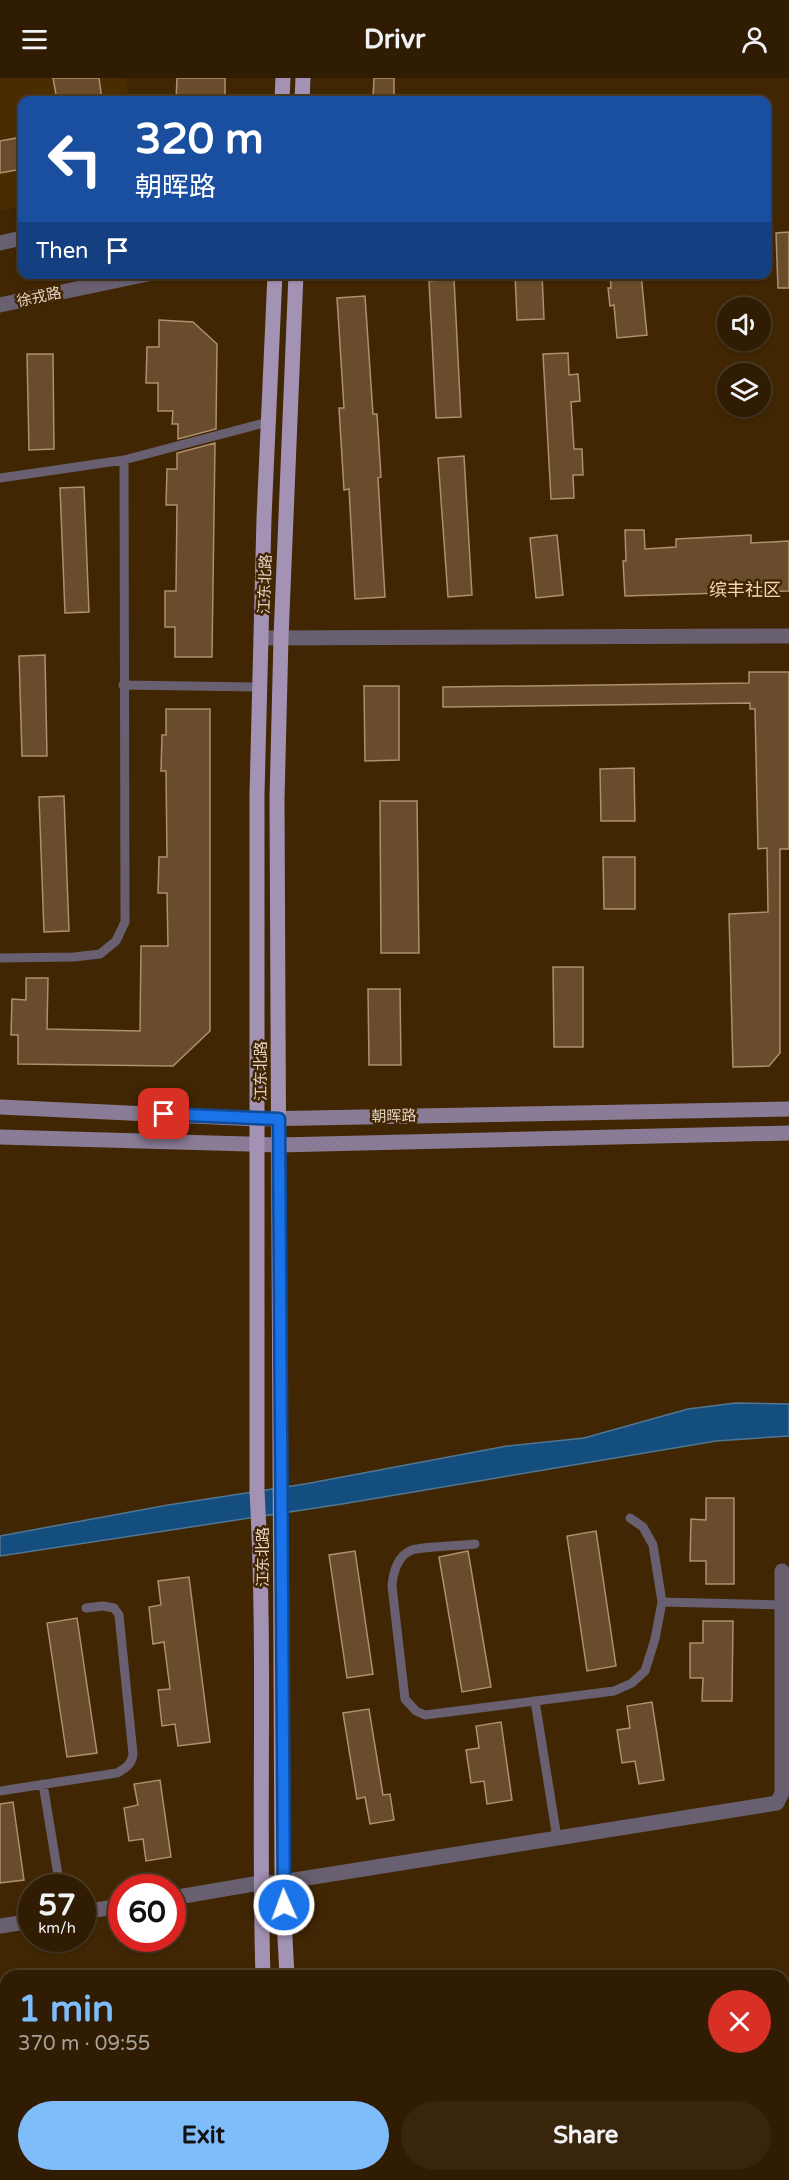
<!DOCTYPE html>
<html lang="en">
<head>
<meta charset="utf-8">
<style>
  body { margin:0; font-family:"Varela Round","Noto Sans SC",sans-serif; background:#38250c; color:#f1f3f6; height:100vh; display:flex; flex-direction:column; font-size:22px; white-space:nowrap }
  * { box-sizing:border-box; margin:0 }
  p { font-size:20px; color:#a8a199 }
  .icon { flex:none; width:33px; height:33px; fill:none; stroke:currentColor; stroke-width:2; stroke-linecap:round; stroke-linejoin:round }
  .map { position:relative; flex:1; overflow:hidden }
  .panel { position:absolute; left:0px; top:1892px; width:789px; height:212px; display:flex; flex-direction:column; background:#301c02; border-radius:18px 18px 0 0; box-shadow:0 2px 4px #0004,0 0 0 2px #4b3a24 }
  .panel>* { flex:none }
  .guide { position:absolute; left:18px; top:18px; width:753px; height:183px; border-radius:12px; box-shadow:0 2px 4px #0004,0 0 0 2px #4b3a24; background:#1a4fa0; color:#fff; overflow:hidden }
  .buttons { position:absolute; left:717px; top:219px; display:grid; gap:12px }
  .buttons a { display:grid; place-items:center; width:54px; height:54px; border-radius:50%; background:#301c02; box-shadow:0 2px 4px #0004,0 0 0 2px #4b3a24; font-size:30px }
  .speed { position:absolute; left:18px; top:1796px; display:flex; gap:12px; font-size:30px; font-weight:700; text-align:center }
  .speed>* { display:grid; place-content:center; width:78px; height:78px; border-radius:50%; background:#301c02; box-shadow:0 2px 4px #0004,0 0 0 2px #4b3a24; line-height:1 }
  .speed small { font-size:15px; font-weight:400 }
  .speed .limit { border:9px solid #d22; background:#fff; color:#111 }
  .pin { position:absolute; display:grid; place-items:center; width:51px; height:51px; color:#fff; margin:-26px; border-radius:12px; box-shadow:0 3px 9px #0006 }
  .me { position:absolute; width:66px; margin:-33px; rotate:358deg; stroke-linejoin:round; filter:drop-shadow(0 0 4px #0008) }
  .turn { display:flex; align-items:center; gap:21px; height:126px; padding:0 18px; font-size:27px }
  .turn .icon { width:78px; height:78px; stroke-width:2.5 }
  .turn b { display:block; font-size:42px; line-height:51px }
  .then { display:flex; align-items:center; height:57px; padding:0 18px; background:#0003; gap:12px; font-size:22px }
  .round { display:grid; place-items:center; flex:none; width:63px; height:63px; border-radius:32px; background:#38250c }
  .headline { display:flex; align-items:center; justify-content:space-between; height:102px; padding:0 18px }
  h1 { font-size:36px; font-weight:700; line-height:45px; color:#7fbdfa }
  .primary-button { display:flex; gap:12px; margin-top:auto; padding:12px 18px }
  .primary-button a { flex:1; height:69px; border-radius:36px; background:#7fbdfa; color:#111; font-size:24px; font-weight:700; line-height:69px; text-align:center }
  .primary-button a+a { background:#38250c; color:#f1f3f6 }
  header { display:flex; justify-content:space-between; align-items:center; height:78px; padding:0 18px; background:#301c02; font-size:27px; font-weight:700 }
  .map>svg:first-child { display:block }
  .built { fill:#4b2c00 }
  .water { fill:#144e7e; stroke:#527692; stroke-width:1.5 }
  .building { fill:#694c2c; stroke:#af8f6d; stroke-width:1.5 }
  .lines { fill:none; stroke-linecap:round; stroke-linejoin:round }
  .service { stroke:#686070; stroke-width:9 }
  .minor { stroke:#686070; stroke-width:15 }
  .tertiary { stroke:#686070; stroke-width:15 }
  .secondary { stroke:#8a7c96; stroke-width:15 }
  .primary { stroke:#a492b4; stroke-width:15 }
  .route-casing { stroke:#114b97; stroke-width:15 }
  .route { stroke:#1a73e8; stroke-width:10 }
  .labels { text-anchor:middle; dominant-baseline:central; stroke-width:5; stroke-linejoin:round; paint-order:stroke }
  .street-label { font-size:15px; fill:#e3d2c1; stroke:#402603 }
  .quarter-label { font-size:18px; fill:#f7d5b1; stroke:#402603 }
</style>
</head>
<body>
<header><svg class="icon" aria-label="menu" viewBox="0 0 24 24"><path d="M4 6h16M4 12h16M4 18h16"/></svg>Drivr<svg class="icon" aria-label="person" viewBox="0 0 24 24"><circle cx="12" cy="8" r="4"/><path d="M4 21q1-7 8-7t8 7"/></svg></header>
<div class="map">
<svg width="789" height="2102" viewBox="0 0 789 2102">
  <rect width="100%" height="100%" fill="#402603"/>
  <path class="built" d="M0,0H127L128,22H22V129L0,132Z"/>
  <path class="water" d="M736,1325L789,1326V1358L716,1363L342,1426L0,1478V1458L168,1427L305,1406L507,1368L584,1360L688,1331Z"/>
  <path class="building" d="M53,0H99L102,22H57Z
    M177,0H225V22H176Z
    M374,0H394V21L373,20Z
    M22,59V91L0,95V63Z
    M789,154V210H778L776,155Z
    M515,196H542L544,241L517,242Z
    M610,196H641L647,257L617,260L614,227L610,228L608,210H611Z
    M454,201L461,339L436,340L429,203Z
    M365,218L373,336H377L381,399L378,400L385,519L355,521L349,411L344,412L339,330H344L337,220Z
    M159,242L193,244L217,266L216,351L178,361V346H172L173,333H158V305H146L147,269H159Z
    M568,275L569,297L578,296L580,323L571,324L574,371H582L583,397H573L574,420L551,421L543,276Z
    M27,276H53L54,371L29,372Z
    M215,365L212,579H175V549H165V513H176L177,427H166L167,391H177V375Z
    M464,378L472,517L448,519L438,380Z
    M84,409L89,534L65,535L60,410Z
    M625,452H644L645,471L676,469V461L751,457V465L789,463V513L625,518L623,483H626Z
    M557,457L563,517L536,520L530,460Z
    M45,577L47,678H22L19,578Z
    M749,594H789V771H780V975L769,988L733,989L729,836L768,834L767,770L758,771L755,631H750V625L443,629V609L749,605Z
    M364,608H399V682L365,683Z
    M166,631H210V953L173,988L18,986V957H11L12,921L26,922V900H48L47,951L140,953L141,868H168L167,815H158L159,779H167L166,693H161L162,657H166Z
    M634,690L635,743H601L600,691Z
    M64,718L69,853L44,854L39,719Z
    M380,723H417L419,875H381Z
    M603,779H635V831H604Z
    M553,889H583V969H554Z
    M368,911H400L401,987H369Z
    M706,1420H734V1506H706V1483H690L691,1441L706,1442Z
    M596,1453L616,1588L587,1593L567,1458Z
    M355,1473L373,1596L347,1600L329,1477Z
    M468,1473L491,1609L462,1614L439,1479Z
    M189,1499L210,1664L178,1668L175,1646L162,1648L158,1612L170,1611L164,1564L153,1566L149,1529L161,1527L158,1503Z
    M77,1540L97,1675L67,1679L47,1545Z
    M703,1543H733L732,1623H702L703,1600H690V1565H703Z
    M652,1624L664,1702L639,1706L635,1683L622,1685L617,1652L630,1650L627,1628Z
    M369,1631L383,1717L390,1716L394,1742L370,1746L365,1719L357,1721L343,1635Z
    M501,1644L512,1722L487,1726L484,1703L471,1705L466,1672L479,1670L476,1648Z
    M160,1702L171,1779L146,1783L143,1761L129,1763L124,1730L138,1727L134,1706Z
    M13,1724L24,1802L0,1805V1726Z"/>
  <g class="lines">
    <path class="service" d="M0,400L124,382L268,344
      M123,607L261,609
      M0,880L74,879L100,876L116,863L125,844L124,382
      M475,1466C460,1468 425,1468 412,1472C398,1477 393,1494 392,1508L405,1621L416,1633L425,1637L614,1613L632,1605L645,1593L655,1561L662,1524L653,1467L643,1449L630,1440
      M662,1524L782,1527
      M535,1623L557,1760
      M43,1706L60,1809
      M0,1713L117,1695C126,1690 132,1686 133,1676L119,1537L114,1530L103,1528L86,1530"/>
    <path class="minor" d="M261,560L789,558
      M172,1820L260,1805L282,1804L777,1725L782,1715V1493
      M82,1834L122,1828
      M0,1848L32,1843"/>
    <path class="tertiary" d="M0,165L22,160
      M0,227L148,196"/>
    <path class="secondary" d="M0,1029L257,1041L789,1031
      M0,1059L279,1067L789,1055"/>
    <path class="primary" d="M282,22L283,0
      M302,22L303,0
      M263,1898C258,1736 266,1574 257,1413V716L264,440L275,196
      M287,1898L282,1804L277,721L281,560L296,196
      M783,2051L789,2050
      M783,2079L789,2078
      M270,2097V2102
      M298,2097V2102
      M444,2102L478,2097
      M575,2102L601,2097
      M665,2102L690,2097"/>
  </g>
  <g class="lines">
    <g class="route-casing">
      <path id="route" d="M164,1036L279,1041L284,1827"/>
    </g>
    <use href="#route" class="route"/>
  </g>
  <g class="labels">
    <g class="street-label">
      <text transform="translate(39 219) rotate(-12)">徐戎路</text>
      <text transform="translate(265 506) rotate(-88)">江东北路</text>
      <text transform="translate(261 993) rotate(-90)">江东北路</text>
      <text transform="translate(394 1038) rotate(-1)">朝晖路</text>
      <text transform="translate(263 1479) rotate(-90)">江东北路</text>
    </g>
    <g class="quarter-label">
      <text x="745" y="512">缤丰社区</text>
    </g>
  </g>
</svg>
<div class="buttons">
<a><svg class="icon" aria-label="sound" viewBox="0 0 24 24"><path d="M4 9h4l5-4v14l-5-4H4zM17 9q2 3 0 6"/></svg></a>
<a><svg class="icon" aria-label="layers" viewBox="0 0 24 24"><path d="M12 4l9 5-9 5-9-5zM3 14l9 5 9-5"/></svg></a>
</div>
<div class="speed"><div>57<small>km/h</small></div><div class="limit">60</div></div>
<div class="pin" style="left:164px;top:1036px;background:#d93025"><svg class="icon" aria-label="arrive" viewBox="0 0 24 24"><path d="M6 21V4h12l-3 4 3 4H6"/></svg></div>
<svg class="me" style="left:284px;top:1827px" viewBox="-20 -20 40 40"><circle r="17" fill="#1a73e8" stroke="#fff" stroke-width="3"/><path d="M0-11L8 9 0 5-8 9z" fill="#fff"/></svg>
<div class="guide">
<div class="turn"><svg class="icon" aria-label="left" viewBox="0 0 24 24"><path d="M17 20v-9H6M10 6l-5 5 5 5"/></svg><div><b>320 m</b>朝晖路</div></div>
<div class="then">Then<svg class="icon" aria-label="arrive" viewBox="0 0 24 24"><path d="M6 21V4h12l-3 4 3 4H6"/></svg></div>
</div>
<section class="panel">
<div class="headline"><div><h1>1 min</h1><p>370 m · 09:55</p></div><a class="round" style="background:#d93025;color:#fff"><svg class="icon" aria-label="close" viewBox="0 0 24 24"><path d="M6 6l12 12M18 6L6 18"/></svg></a></div>
<div class="primary-button"><a>Exit</a><a>Share</a></div>
</section>
</div>
</body>
</html>
